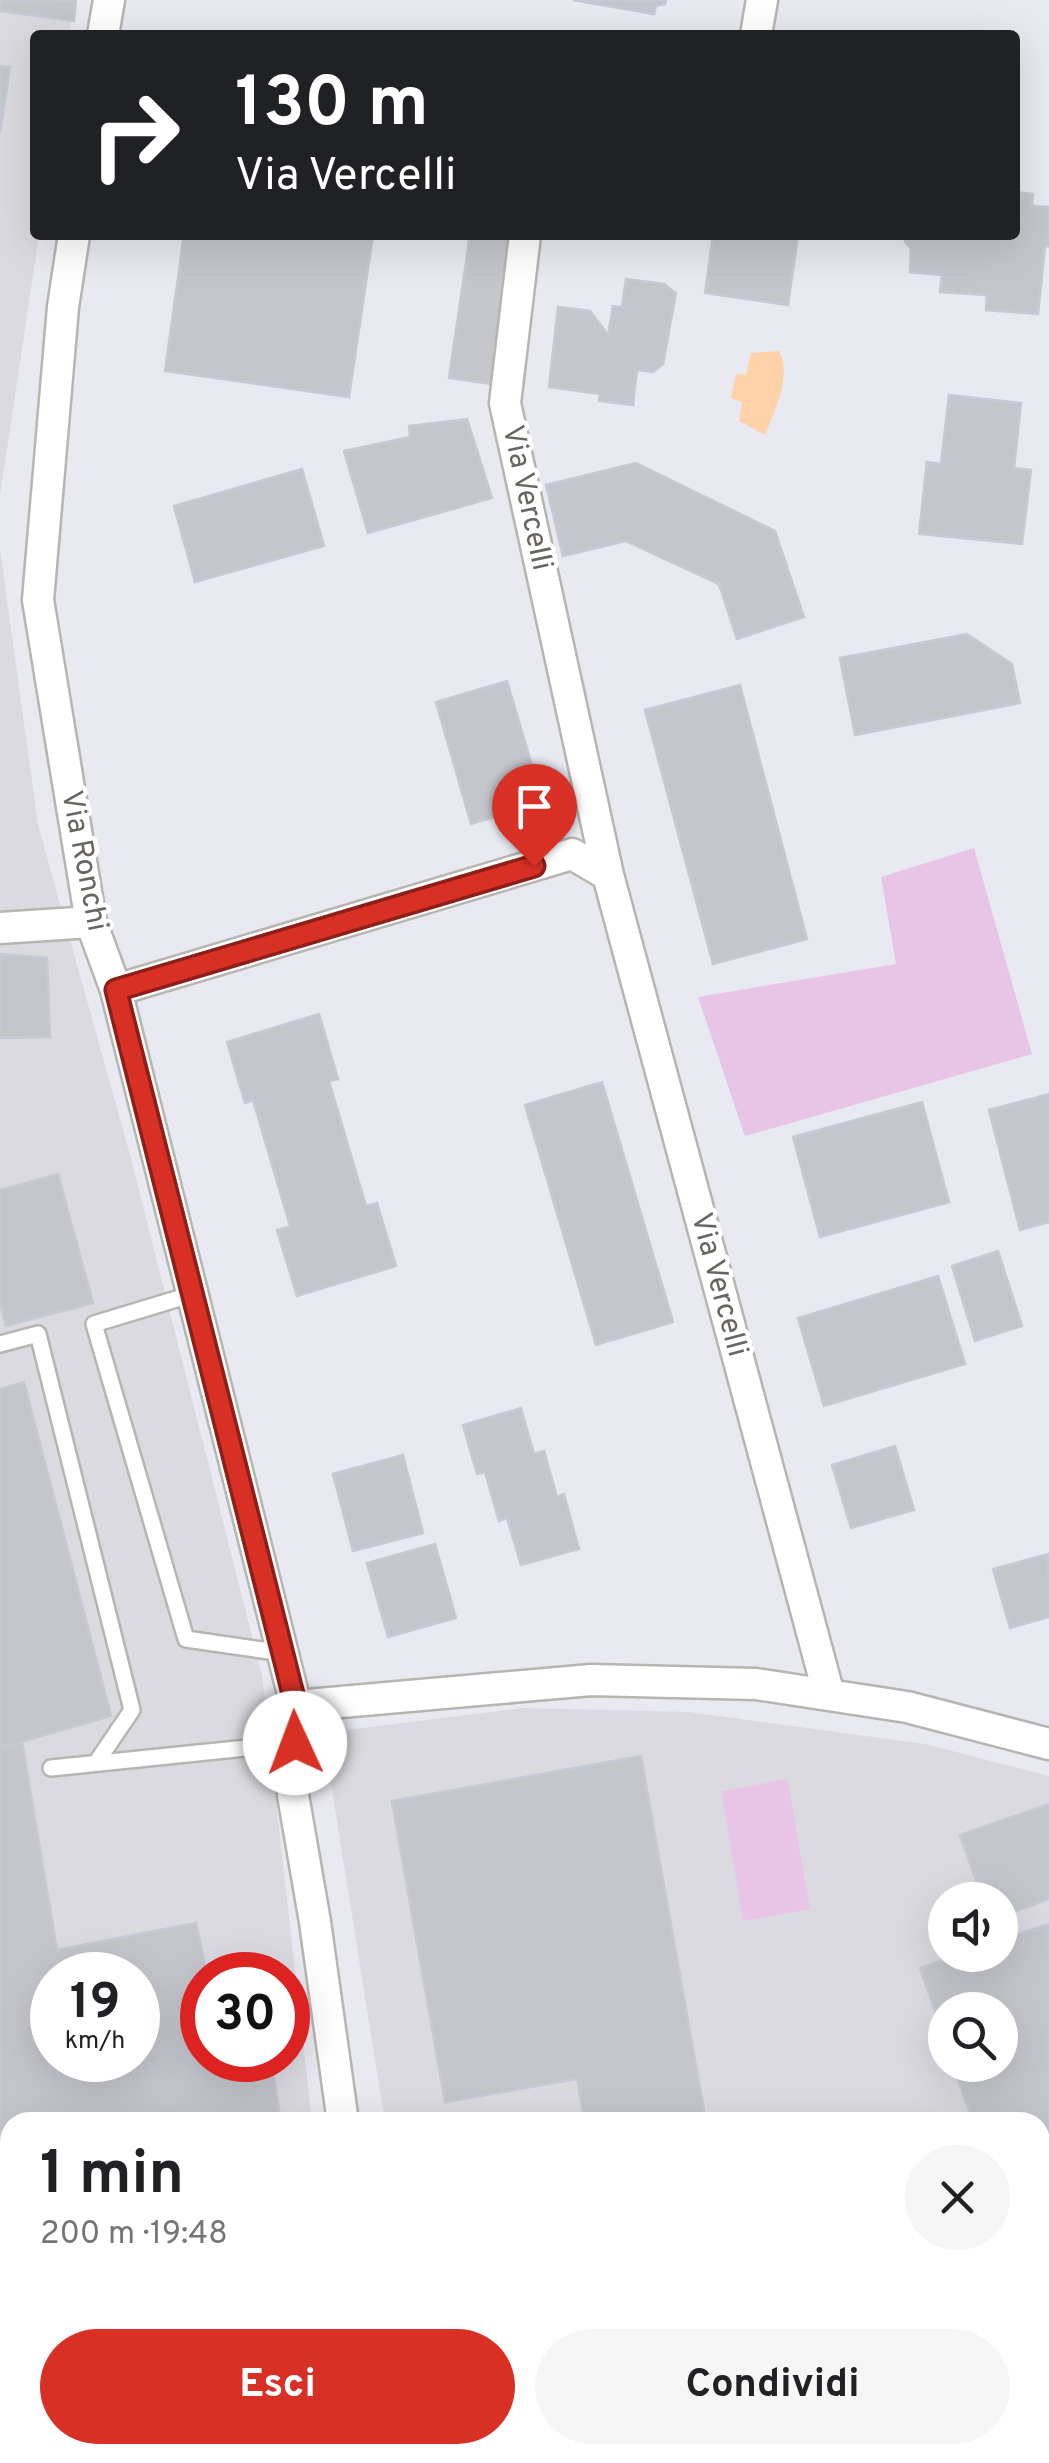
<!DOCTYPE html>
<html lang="it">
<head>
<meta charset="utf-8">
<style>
  body { margin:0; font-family:Overpass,sans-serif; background:#f6f6f6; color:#202124; height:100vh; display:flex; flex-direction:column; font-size:38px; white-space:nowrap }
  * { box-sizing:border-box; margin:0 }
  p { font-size:32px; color:#757577 }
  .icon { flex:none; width:55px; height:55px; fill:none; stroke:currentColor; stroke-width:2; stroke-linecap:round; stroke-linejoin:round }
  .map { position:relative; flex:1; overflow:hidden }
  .sheet { position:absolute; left:0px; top:2112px; width:1050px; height:352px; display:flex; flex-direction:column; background:#fff; border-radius:30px 30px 0 0; box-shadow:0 10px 40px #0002 }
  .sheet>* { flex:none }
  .guide { position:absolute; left:30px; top:30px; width:990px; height:210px; border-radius:10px; box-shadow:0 10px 40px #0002; background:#202124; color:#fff; overflow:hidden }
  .tools { position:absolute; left:928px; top:1882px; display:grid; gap:20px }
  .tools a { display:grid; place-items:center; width:90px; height:90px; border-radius:50%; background:#fff; box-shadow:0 10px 40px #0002; font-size:50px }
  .speed { position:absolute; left:30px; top:1952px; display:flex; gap:20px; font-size:50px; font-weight:700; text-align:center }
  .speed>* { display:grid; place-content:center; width:130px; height:130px; border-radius:50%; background:#fff; box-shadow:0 10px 40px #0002; line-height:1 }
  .speed small { font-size:25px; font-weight:400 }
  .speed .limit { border:15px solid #d22; background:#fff; color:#111 }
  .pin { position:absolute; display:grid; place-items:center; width:85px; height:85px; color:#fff; margin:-102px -42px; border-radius:50% 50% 50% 0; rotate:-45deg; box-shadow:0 0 10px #0007 }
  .pin .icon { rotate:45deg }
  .me { position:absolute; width:110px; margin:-55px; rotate:358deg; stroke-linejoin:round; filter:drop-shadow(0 0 8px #0008) }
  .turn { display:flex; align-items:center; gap:35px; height:210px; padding:0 40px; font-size:45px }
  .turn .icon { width:130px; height:130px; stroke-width:2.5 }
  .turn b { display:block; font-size:70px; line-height:85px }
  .round { display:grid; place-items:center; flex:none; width:105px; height:105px; border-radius:52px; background:#f6f6f6 }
  .summary { display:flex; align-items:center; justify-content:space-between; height:170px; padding:0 40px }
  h1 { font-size:60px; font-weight:700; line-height:75px }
  .cta { display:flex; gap:20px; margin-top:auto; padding:20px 40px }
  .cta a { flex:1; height:115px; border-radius:60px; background:#d93025; color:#fff; font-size:40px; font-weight:700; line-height:115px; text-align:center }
  .cta a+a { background:#f6f6f6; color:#202124 }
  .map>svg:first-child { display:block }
  .industrial { fill:#dadae0; fill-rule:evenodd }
  .green { fill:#e8c5e6 }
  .water { fill:#ffd2aa }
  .building { fill:#c4c6cc; stroke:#c6cad6; stroke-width:2.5; fill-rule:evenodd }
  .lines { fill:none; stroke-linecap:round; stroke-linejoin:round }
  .lane-casing { stroke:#b7b5b0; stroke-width:20 }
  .street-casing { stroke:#b7b5b0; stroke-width:35 }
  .lane { stroke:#fff; stroke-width:15 }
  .street { stroke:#fff; stroke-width:30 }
  .route-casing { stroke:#8d1f18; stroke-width:25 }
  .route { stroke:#d93025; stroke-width:18 }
  .labels { text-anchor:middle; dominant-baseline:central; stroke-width:9; stroke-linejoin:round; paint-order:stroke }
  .street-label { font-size:30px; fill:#68645f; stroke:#fff }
</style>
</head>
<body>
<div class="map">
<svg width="1049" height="2463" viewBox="0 0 1049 2463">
  <rect width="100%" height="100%" fill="#e8e9f1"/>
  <path class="industrial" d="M0,0H74L69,35H35V235H39L0,496Z
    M0,549L38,825L130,1155L262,1676L312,2122H10V2437L0,2441ZM52,1975H138V2060H52ZM202,1975H288V2060H202Z
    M523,1708L688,1712L925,1744L1049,1776V2463H908L904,2455H1040V2122H385L323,1733ZM945,1900H1000V1955H945ZM945,2010H1000V2065H945Z"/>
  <path class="green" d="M974,848L1032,1054L745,1136L698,997L896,964L881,877Z
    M788,1779L810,1909L743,1921L721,1791Z"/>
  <path class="water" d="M779,351C792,378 775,409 765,435L739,421L742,402L731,398L736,374L746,375L751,353Z"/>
  <path class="building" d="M0,0H76L74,21L0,11Z
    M573,0H666L665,4L656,6L654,14Z
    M0,66L10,67L0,133Z
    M1015,192L1033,194L1032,206L1049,207V246H1045L1038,314L986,310L987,295L940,292L942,275L910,272L911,249L905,242V235H1015Z
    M184,235H373L349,397L165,371Z
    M470,235H522L500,385L449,378Z
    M713,235H798L788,305L705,293Z
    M626,279L664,284L676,293L663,364L653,372L637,370L633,405L599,401L600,394L549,387L558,307L590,311L608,335L613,306L622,307Z
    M949,395L1021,403L1014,468L1031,470L1022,544L919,534L927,462L941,464Z
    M467,419L492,498L368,533L344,451L410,437L409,426Z
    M636,463L775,531L804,617L737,639L719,584L626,541L563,556L546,485Z
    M302,469L324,546L195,582L174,506Z
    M967,634L1012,664L1020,703L855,735L840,658Z
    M507,681L543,803L471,824L436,702Z
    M740,685L807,939L713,964L645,710Z
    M0,954L47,958L50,1037L0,1038Z
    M319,1014L338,1079L329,1081L366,1206L377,1203L396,1266L297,1296L277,1230L290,1226L253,1100L245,1103L227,1042Z
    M602,1082L673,1322L596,1345L525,1105Z
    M1049,1094V1222L1020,1230L989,1110Z
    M922,1102L949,1202L820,1237L793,1137Z
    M58,1174L93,1303L6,1326L0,1303V1190Z
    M998,1251L1022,1326L975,1341L952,1266Z
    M938,1276L965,1364L824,1406L798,1318Z
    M24,1382L111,1716L0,1748V1389Z
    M521,1408L534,1454L544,1451L557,1497L564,1494L579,1549L521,1565L507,1518L499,1521L485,1472L477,1474L463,1425Z
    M895,1446L914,1510L851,1528L832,1465Z
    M403,1455L423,1533L353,1551L333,1474Z
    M435,1544L456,1618L388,1637L367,1563Z
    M1048,1554L1049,1617L1010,1628L993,1569Z
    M22,1742L57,1950L196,1923L206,1969L256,1964L257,1975H202V2060H271L281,2122H10V2134L0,2136V1748ZM52,1975H138V2060H52Z
    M641,1756L706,2122H585L577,2079L445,2102L392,1801Z
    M1049,1804V1899L1000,1917V1900H983L960,1835Z
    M1049,1924V2190L1040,2193V2122H973L953,2065H1000V2010H945V2040L920,1968L957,1955H1000V1940Z
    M0,2203L10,2244V2346L0,2348Z
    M1049,2264V2307L1040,2310V2267Z
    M148,2455H207L210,2463H151Z
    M329,2455H423L425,2463H332Z
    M470,2455H558V2463H471Z"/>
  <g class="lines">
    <g class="lane-casing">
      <path id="lane" d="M193,1294L94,1324L186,1639L283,1653
        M0,1344L38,1334L132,1710L96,1763
        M51,1768L295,1743
        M284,2455L286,2463
        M426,2455L428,2463"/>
    </g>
    <g class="street-casing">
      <path id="street" d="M103,35L109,0
        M756,35L762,0
        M74,235L63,307L38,600L91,922L116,990L296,1706L293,1795L315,1922L343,2122
        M525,235L505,403L608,875
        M0,928L91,922
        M116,990L572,854L608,875L829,1695
        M296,1706L591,1680L756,1684L907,1707L1049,1744
        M868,2455L872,2463
        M26,2463L44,2455"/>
    </g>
    <use href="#lane" class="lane"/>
    <use href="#street" class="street"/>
  </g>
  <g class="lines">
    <g class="route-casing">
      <path id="route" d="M295,1743L296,1706L116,990L534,866"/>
    </g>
    <use href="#route" class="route"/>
  </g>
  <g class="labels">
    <g class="street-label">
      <text transform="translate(526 498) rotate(78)">Via Vercelli</text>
      <text transform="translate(83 861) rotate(79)">Via Ronchi</text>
      <text transform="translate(718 1285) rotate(75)">Via Vercelli</text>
    </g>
  </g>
</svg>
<div class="tools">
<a><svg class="icon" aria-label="sound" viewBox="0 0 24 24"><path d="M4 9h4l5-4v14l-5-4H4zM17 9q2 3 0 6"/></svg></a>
<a><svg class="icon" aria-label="search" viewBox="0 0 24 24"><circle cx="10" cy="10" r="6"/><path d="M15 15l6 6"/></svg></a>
</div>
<div class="speed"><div>19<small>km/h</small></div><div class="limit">30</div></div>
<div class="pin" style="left:534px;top:866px;background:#d93025"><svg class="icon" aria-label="arrive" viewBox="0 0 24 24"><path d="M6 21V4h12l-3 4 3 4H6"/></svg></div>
<svg class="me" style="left:295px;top:1743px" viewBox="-20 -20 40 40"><circle r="19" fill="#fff"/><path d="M0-13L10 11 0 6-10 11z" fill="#d93025"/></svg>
<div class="guide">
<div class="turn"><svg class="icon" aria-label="right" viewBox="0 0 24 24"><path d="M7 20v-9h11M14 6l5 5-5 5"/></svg><div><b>130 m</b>Via Vercelli</div></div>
</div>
<section class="sheet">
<div class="summary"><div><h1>1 min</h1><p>200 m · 19:48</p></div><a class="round"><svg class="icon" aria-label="close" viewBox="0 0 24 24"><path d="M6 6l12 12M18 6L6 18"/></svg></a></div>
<div class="cta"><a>Esci</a><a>Condividi</a></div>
</section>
</div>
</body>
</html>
